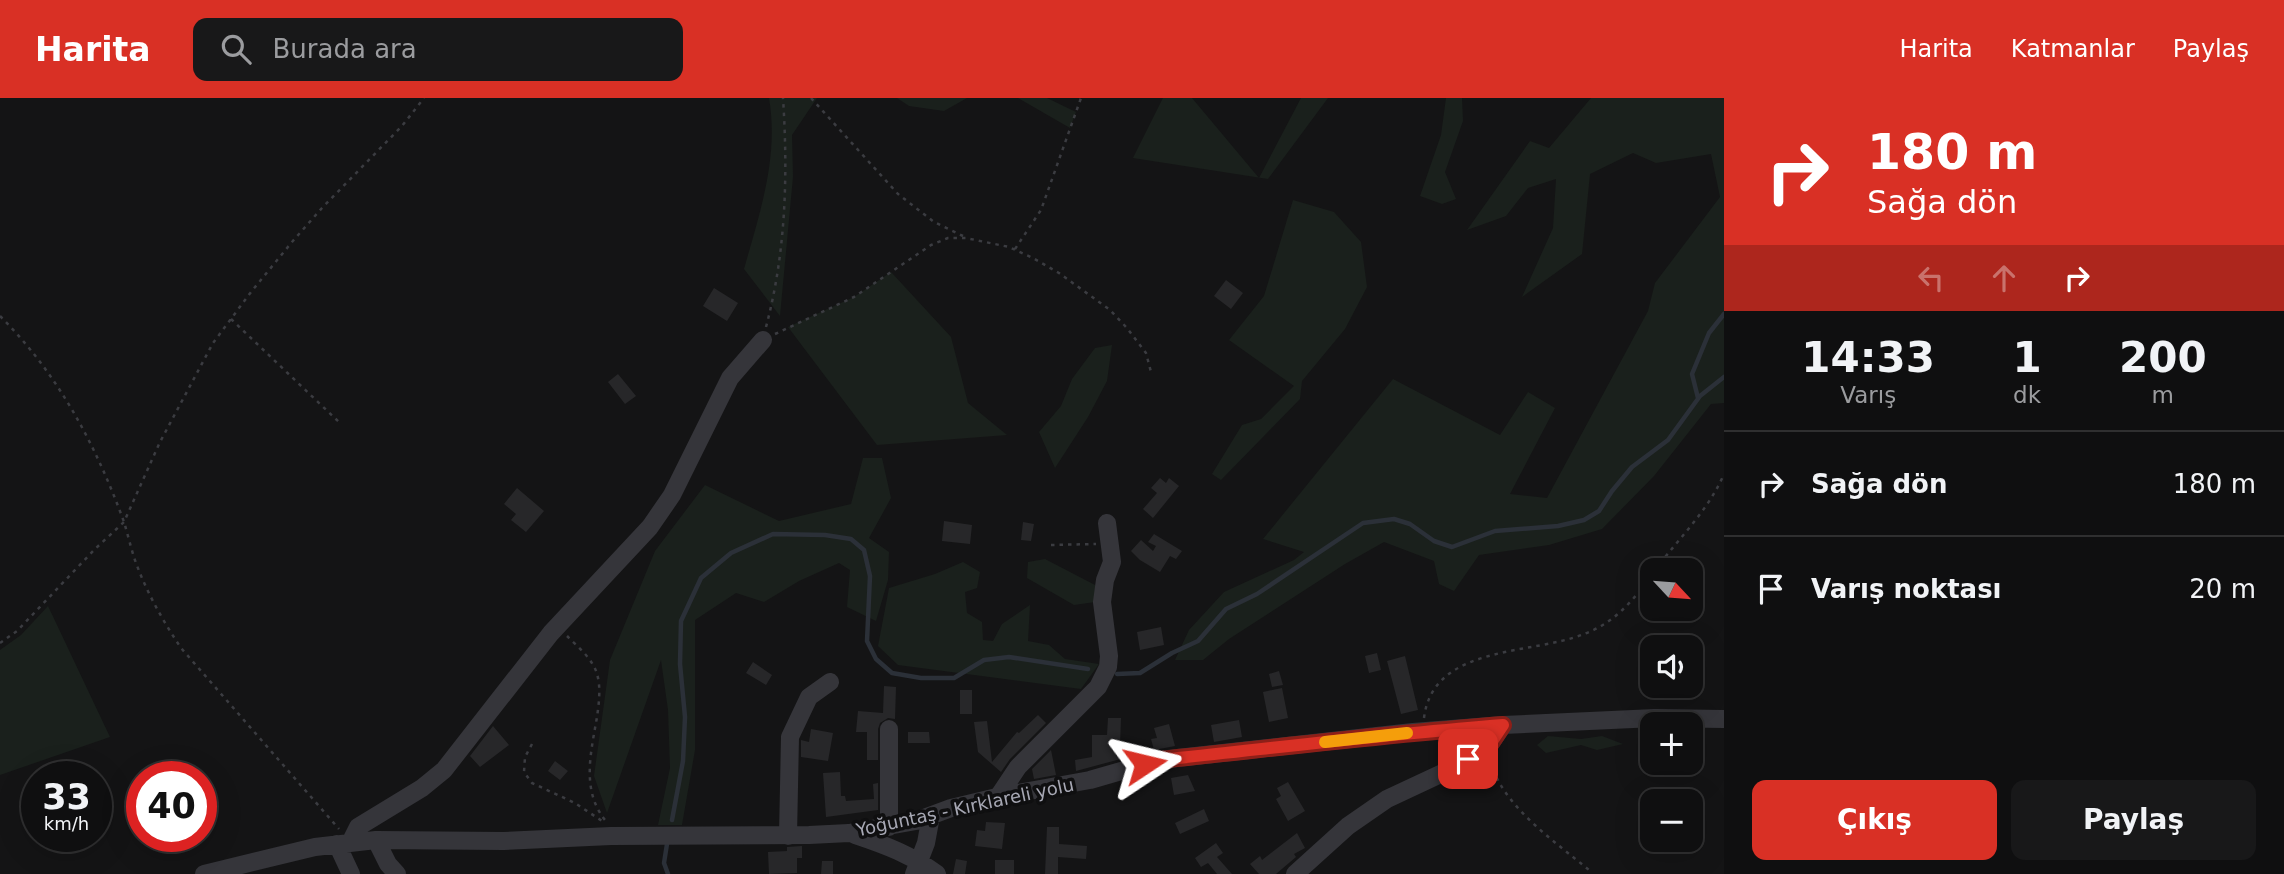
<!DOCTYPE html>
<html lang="tr">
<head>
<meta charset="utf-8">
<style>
  body { margin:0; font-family:"DejaVu Sans",sans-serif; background:#181819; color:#f1f3f6; height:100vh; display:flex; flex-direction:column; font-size:26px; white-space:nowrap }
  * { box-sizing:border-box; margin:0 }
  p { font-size:23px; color:#9b9c9f }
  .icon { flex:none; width:38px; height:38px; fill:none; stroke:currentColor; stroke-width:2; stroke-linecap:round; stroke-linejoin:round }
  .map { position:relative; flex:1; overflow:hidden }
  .panel { display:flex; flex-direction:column; background:#0f0f10; width:560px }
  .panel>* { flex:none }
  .guide { background:#d93025; color:#fff; overflow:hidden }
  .needle { width:46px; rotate:116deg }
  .buttons { position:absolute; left:1640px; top:460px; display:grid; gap:14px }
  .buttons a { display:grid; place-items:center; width:63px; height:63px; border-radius:14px; background:#0f0f10; box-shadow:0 7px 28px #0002,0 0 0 2px #2f2f30; font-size:35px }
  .speed { position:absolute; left:21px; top:663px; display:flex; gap:14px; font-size:35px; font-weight:700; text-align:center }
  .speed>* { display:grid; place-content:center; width:91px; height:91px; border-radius:50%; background:#0f0f10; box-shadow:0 7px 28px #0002,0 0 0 2px #2f2f30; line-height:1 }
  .speed small { font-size:18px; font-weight:400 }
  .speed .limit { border:10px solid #d22; background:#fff; color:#111 }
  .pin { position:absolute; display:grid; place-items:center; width:60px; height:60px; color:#fff; margin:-30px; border-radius:14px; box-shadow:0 4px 10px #0006 }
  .me { position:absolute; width:77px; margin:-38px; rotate:80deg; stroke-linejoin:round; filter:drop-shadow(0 0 5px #0008) }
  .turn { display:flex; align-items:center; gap:24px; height:147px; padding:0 28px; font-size:32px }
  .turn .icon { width:91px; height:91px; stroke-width:2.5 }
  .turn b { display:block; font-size:49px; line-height:60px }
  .lanes { display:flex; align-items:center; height:66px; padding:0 28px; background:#0003; justify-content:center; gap:35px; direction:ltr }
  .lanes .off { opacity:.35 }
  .eta { display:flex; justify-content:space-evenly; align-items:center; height:119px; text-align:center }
  .eta b { font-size:42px; font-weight:700; line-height:49px }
  .cta { display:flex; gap:14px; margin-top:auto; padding:14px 28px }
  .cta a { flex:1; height:80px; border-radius:14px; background:#d93025; color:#fff; font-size:28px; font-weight:700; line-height:80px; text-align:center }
  .cta a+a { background:#181819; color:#f1f3f6 }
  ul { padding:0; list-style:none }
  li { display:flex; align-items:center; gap:21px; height:105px; padding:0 28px; border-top:2px solid #2f2f30 }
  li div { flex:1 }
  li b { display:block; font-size:26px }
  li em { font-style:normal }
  header { display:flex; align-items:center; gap:42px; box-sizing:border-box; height:98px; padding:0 35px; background:#d93025; color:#fff }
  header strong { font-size:33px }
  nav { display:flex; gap:38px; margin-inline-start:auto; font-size:24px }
  .search { width:490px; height:63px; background:#181819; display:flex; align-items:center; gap:18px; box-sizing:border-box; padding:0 24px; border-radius:14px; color:#9b9c9f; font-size:26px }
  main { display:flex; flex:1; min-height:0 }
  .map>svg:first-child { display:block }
  .green { fill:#1a201c }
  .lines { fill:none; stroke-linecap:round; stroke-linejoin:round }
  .stream { stroke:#2b3038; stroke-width:4.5 }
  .building { fill:#272729 }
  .path { stroke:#3b3c41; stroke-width:2.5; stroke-dasharray:3.5 5; stroke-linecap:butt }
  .minor { stroke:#35353a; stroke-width:18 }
  .route-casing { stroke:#8d1f18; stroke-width:18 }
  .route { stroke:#d93025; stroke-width:12 }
  .slow { stroke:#f59e0b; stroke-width:12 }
  .labels { text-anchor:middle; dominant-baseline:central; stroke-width:7; stroke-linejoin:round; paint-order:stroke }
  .street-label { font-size:18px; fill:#a7a8b4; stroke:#0f0f10 }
</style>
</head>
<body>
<header>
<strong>Harita</strong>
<div class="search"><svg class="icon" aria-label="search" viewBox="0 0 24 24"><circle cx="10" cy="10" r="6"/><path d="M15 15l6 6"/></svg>Burada ara</div>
<nav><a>Harita</a><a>Katmanlar</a><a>Paylaş</a></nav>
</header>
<main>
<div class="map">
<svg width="1724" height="776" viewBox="0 0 1724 776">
  <rect width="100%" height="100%" fill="#141415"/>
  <path class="green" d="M769,0H817L792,37L793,79L780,218L744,171C760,114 779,59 769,0Z
    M897,0H967L944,13L909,8Z
    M1018,0H1047L1076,14L1070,30Z
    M1163,0H1192L1259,80L1301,0H1328L1268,81L1133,60Z
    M1446,0H1462L1463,23L1445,74L1456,101L1442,106L1420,98L1441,37Z
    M1591,0H1724V305L1711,306L1654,378L1602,431L1549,447L1479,457L1454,493L1439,486L1434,463L1384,444L1345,466L1229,541L1203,562H1175L1189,532L1224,494L1294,462L1304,454L1263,441L1393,281L1500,337L1528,294L1555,310L1510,396L1547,400L1648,213L1655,185L1720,99L1711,56L1656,65L1633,55L1590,76L1582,156L1522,199L1553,130L1556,81L1528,90L1506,118L1467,132L1530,43L1549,50Z
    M1293,102L1334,114L1361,144L1367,189L1345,231L1302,283L1300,301L1221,382L1212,376L1242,327L1261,321L1294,288L1229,242L1264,198Z
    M891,174L951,239L968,305L1007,337L877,347L788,229L854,199Z
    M1112,247L1107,283L1088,319L1055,370L1039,334L1061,308L1072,281L1095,250Z
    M863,360H882L891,400L869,440L889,454L888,482L876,523L847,509L850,472L839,465L799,483L764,504L736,495L695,522V652L682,727H658L670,670L668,612L661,562L607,715L594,678L610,562L655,453L705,387L779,423L851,406Z
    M1045,461L1095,487V504L1074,507L1027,480L1028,464Z
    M963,464L980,474L977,490L965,494L967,515L982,524L983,542L993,543L1002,526L1030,507L1028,543L1049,547L1065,561L1099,566L1081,591L898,567L878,548L889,490L935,476Z
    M48,508L110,639L0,677V552L21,537Z
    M1548,638L1581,641L1602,638L1623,646L1597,652L1581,647L1546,655L1537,647Z"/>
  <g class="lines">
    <path class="stream" d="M1698,300L1692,276L1709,235L1724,216
      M1117,576L1140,575L1172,555L1198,543L1226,511L1257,496L1363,425L1394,421L1410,426L1434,443L1452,449L1495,433L1558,428L1584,422L1599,413L1612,393L1632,369L1668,342L1700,298L1724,279
      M672,722L683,663L685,619L680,566L681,523L701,480L731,455L773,436L825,437L851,441L864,452L870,478L867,543L876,561L892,575L921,580H954L984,562L1009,559L1088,571
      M667,746L664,765L668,776"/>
  </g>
  <path class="building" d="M1226,182L1243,195L1231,211L1214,198Z
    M714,190L738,205L727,223L703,208Z
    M618,276L636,298L625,306L608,284Z
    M1160,380L1166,385L1169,380L1179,388L1153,420L1143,411L1157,395L1151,390Z
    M517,390L544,413L526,434L511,422L516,416L504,406Z
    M944,423L972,427L970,446L942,443Z
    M1023,424L1034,426L1031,443L1021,442Z
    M1154,436L1182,453L1176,461L1170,458L1160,474L1140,462L1131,453L1141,442L1153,453L1156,448L1148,444Z
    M1161,529L1164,547L1140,552L1137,534Z
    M1377,555L1381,572L1369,575L1365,558Z
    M1405,558L1418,612L1401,616L1387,563Z
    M753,564L772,577L766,587L746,575Z
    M1279,573L1283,587L1272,589L1269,576Z
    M884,588L896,589L895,621L888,620L880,625L878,631V662H867V634H856L858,613L883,615Z
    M1282,590L1288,620L1269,624L1263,594Z
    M960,592H972V616H960Z
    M1038,617L1046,625L1010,661L1001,674L978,654L974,624L987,623L992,664L1017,634L1019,635Z
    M1108,620H1121L1120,648L1125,647L1128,659L1076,673L1075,662L1092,659V637H1107Z
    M1239,622L1242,639L1214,644L1211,627Z
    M1169,626L1175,648L1154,652L1151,641L1157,640L1154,630Z
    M493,628L509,647L480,669L470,658Z
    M811,631L833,635L828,663L801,659V642L809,644Z
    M908,634H929L930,645H908Z
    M1051,652L1056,677L1034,681L1032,671Z
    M555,663L568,673L560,682L548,673Z
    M840,674L841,698H845L846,703L874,701L873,686L878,685V712L826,719L823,675Z
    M1188,677L1195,693L1174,697L1171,680Z
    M1288,684L1305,713L1288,723L1276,701L1281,698L1277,690Z
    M1204,711L1209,723L1180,736L1175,725Z
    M986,724L1005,725L1002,751L975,748L977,732L985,733Z
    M1047,729H1059V746L1087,748L1086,761L1058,759V776H1045Z
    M1297,735L1305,750L1294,756L1296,759L1276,776H1259L1250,766L1260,758L1262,762Z
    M1216,745L1223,755L1217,759L1232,776H1217L1208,765L1201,769L1195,760Z
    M802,748V760H797V775L769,776L768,754L787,753V749Z
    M956,761L967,763L965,776H953Z
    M995,762H1014V776H995Z
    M822,763H833V776H821Z"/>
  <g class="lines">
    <path class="path" d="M811,0L898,96L934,124L963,138
      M1015,151L1041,112L1081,0
      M0,218C58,276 96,347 124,424C128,437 131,451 136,465C147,495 163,523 181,550L339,731
      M231,221L341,326
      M766,229C786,154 788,77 783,0
      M775,236L854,199L931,147L948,140H966L1009,149L1033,160L1059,175L1110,212L1127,230L1146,255L1151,274
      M1051,447L1096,446
      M1655,472C1679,440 1708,413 1724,376
      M567,538C577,548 593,561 597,576C601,589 599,605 597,619C591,654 581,692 605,722
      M0,545L17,533L95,451L124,424L160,344L213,245L251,194L292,144L322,110L402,28L424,0
      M1424,620C1433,546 1533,557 1584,536C1614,525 1633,503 1652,477
      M532,646L525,659L524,674L532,685L575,705L602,723
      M1490,664C1505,710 1553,742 1589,772"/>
    <path class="minor" d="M889,631V729
      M998,699L1018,669L1098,589L1108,569L1109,558L1102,504L1105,482L1112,464L1107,425
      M855,737C885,747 912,757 937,776
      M788,738L790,639L809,599L830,584
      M376,742L388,766L397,776
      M350,745L358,729L422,690L444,672L551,535L650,429L672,397L730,280L763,242
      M337,746L351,776
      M204,776L315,749L376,742L504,743L611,738L809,737L849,735L916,723L951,710L1001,698L1090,682L1159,662L1413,634L1503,627L1655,620L1724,621
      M914,776L926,745L931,718
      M1295,776L1348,728L1387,701L1451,671L1489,648L1503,627"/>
  </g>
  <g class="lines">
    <g class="route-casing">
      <path id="route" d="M1145,666L1159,662C1274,650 1388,636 1503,627L1489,648L1468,661"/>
    </g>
    <use href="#route" class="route"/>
    <path class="slow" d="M1325,644L1407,635"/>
  </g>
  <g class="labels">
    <g class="street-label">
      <text transform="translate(965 709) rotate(-12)">Yoğuntaş - Kırklareli yolu</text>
    </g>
  </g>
</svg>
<div class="buttons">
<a><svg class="needle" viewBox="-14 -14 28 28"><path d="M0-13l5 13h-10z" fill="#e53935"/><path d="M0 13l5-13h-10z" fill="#9b9c9f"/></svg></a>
<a><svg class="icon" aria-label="sound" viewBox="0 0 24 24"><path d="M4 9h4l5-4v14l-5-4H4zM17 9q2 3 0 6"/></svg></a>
<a>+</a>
<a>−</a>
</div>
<div class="speed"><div>33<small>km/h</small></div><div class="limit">40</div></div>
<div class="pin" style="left:1468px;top:661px;background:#d93025"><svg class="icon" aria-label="arrive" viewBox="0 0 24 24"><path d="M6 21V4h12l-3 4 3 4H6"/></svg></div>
<svg class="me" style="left:1145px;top:666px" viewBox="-20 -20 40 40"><path d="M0-17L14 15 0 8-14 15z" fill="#d93025" stroke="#fff" stroke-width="4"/></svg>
</div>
<section class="panel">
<div class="guide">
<div class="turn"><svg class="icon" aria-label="right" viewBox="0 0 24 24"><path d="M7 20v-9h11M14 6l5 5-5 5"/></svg><div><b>180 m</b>Sağa dön</div></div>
<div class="lanes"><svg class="icon off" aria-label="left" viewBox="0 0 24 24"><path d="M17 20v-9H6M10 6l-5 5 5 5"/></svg><svg class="icon off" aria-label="ahead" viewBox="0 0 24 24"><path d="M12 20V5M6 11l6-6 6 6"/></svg><svg class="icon" aria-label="right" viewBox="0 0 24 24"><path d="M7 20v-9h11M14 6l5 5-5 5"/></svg></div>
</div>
<div class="eta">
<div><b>14:33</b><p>Varış</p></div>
<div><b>1</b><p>dk</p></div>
<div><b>200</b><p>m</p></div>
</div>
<ul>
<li><svg class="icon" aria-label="right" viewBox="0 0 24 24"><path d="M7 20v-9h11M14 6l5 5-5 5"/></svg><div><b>Sağa dön</b></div><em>180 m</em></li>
<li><svg class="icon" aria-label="arrive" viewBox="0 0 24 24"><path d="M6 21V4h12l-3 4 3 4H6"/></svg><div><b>Varış noktası</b></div><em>20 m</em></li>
</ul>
<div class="cta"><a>Çıkış</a><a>Paylaş</a></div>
</section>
</main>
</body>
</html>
